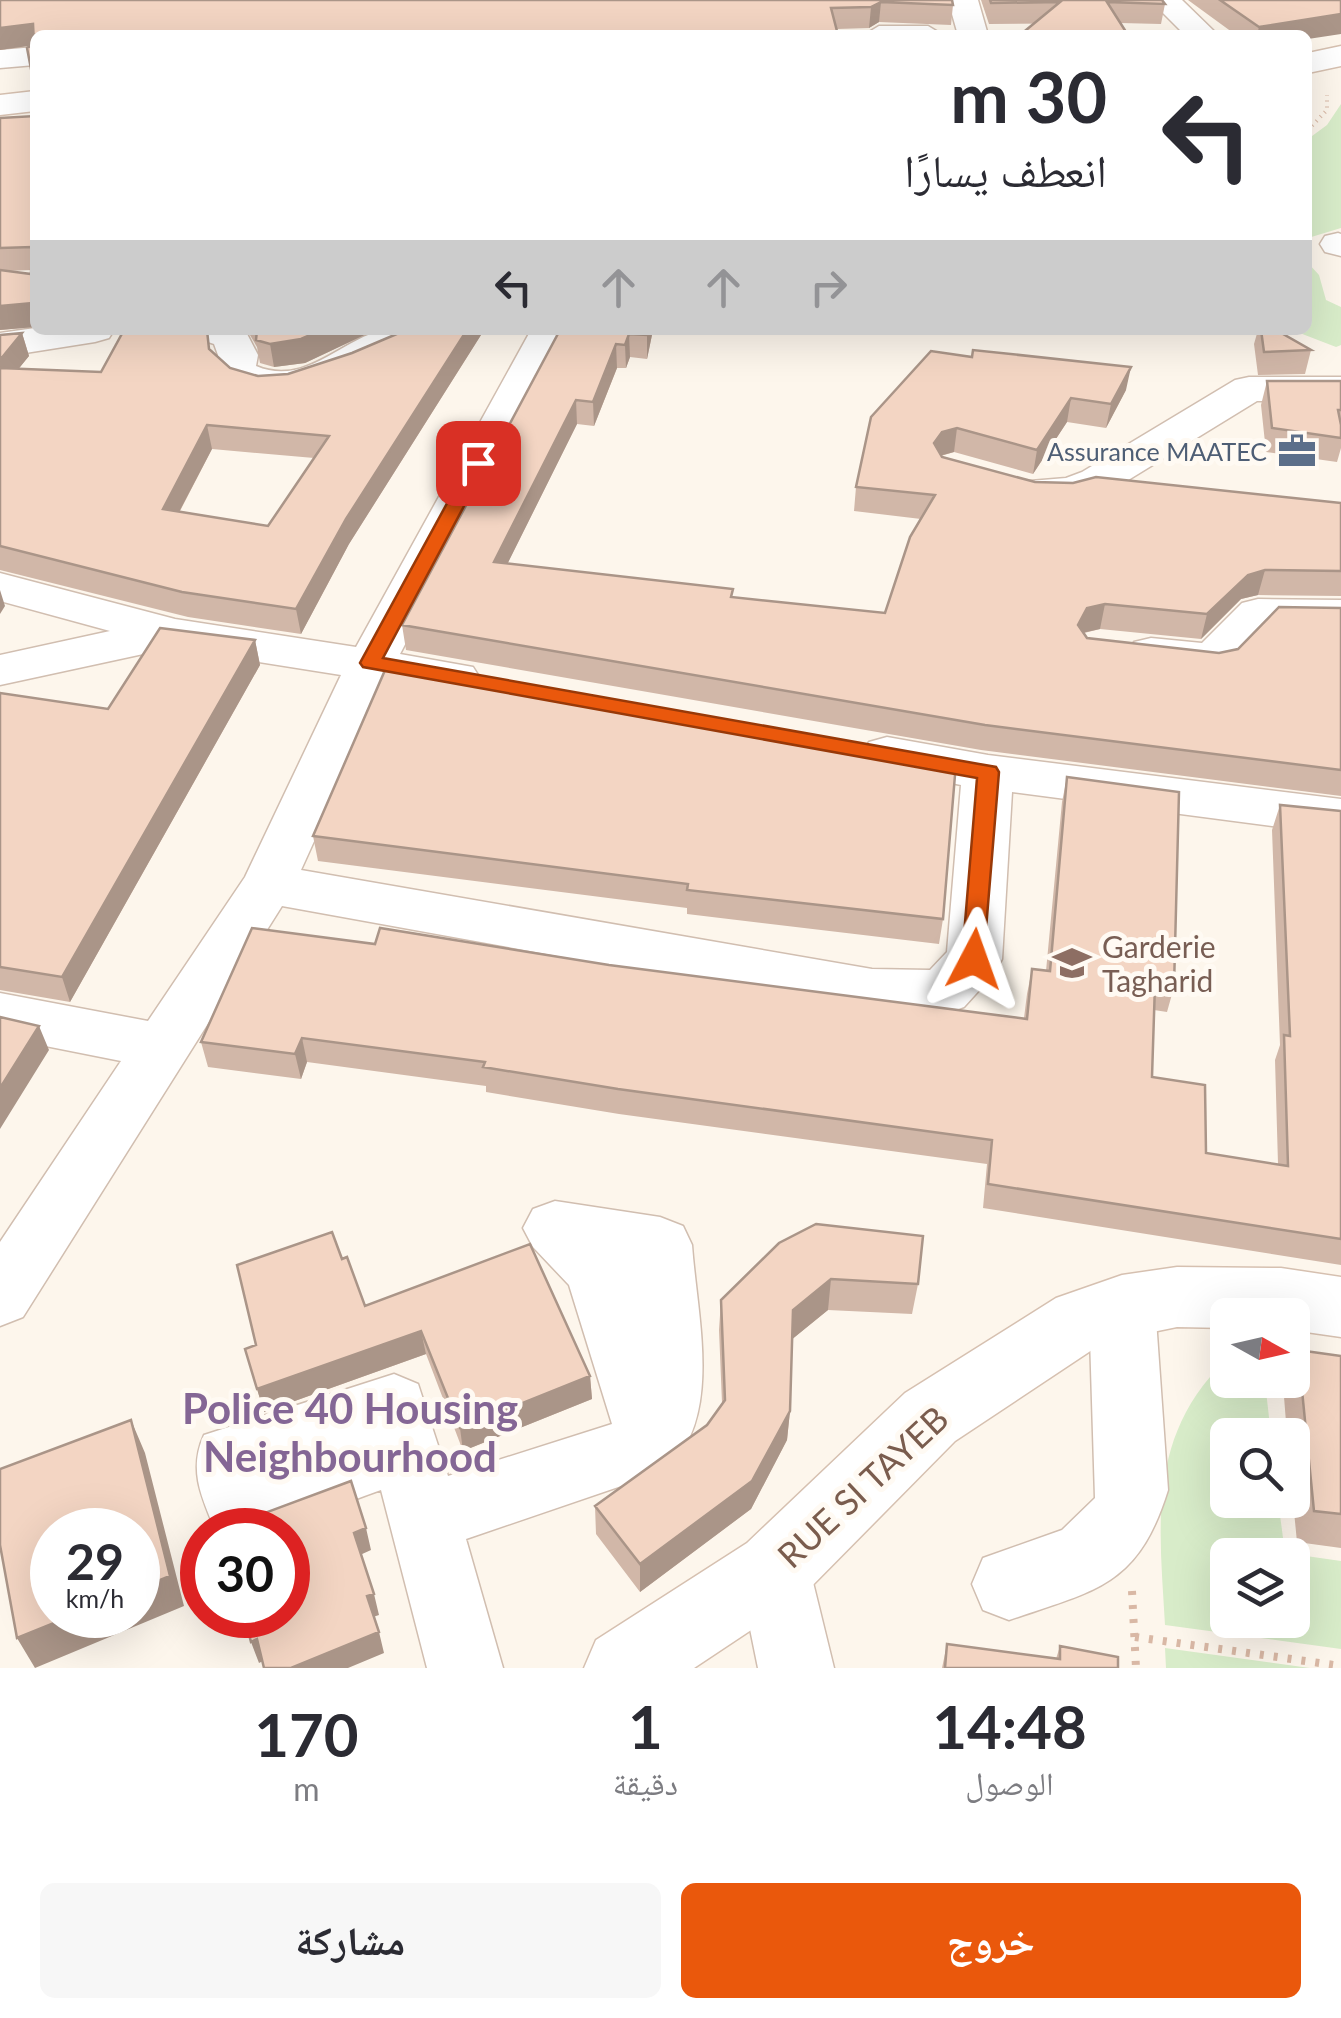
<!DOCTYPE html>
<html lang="ar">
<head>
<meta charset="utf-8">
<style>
  body { margin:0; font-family:Lato,"Noto Naskh Arabic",sans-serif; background:#f7f7f7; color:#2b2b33; direction:rtl; height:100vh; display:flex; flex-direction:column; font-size:38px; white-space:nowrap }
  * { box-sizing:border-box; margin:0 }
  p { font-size:32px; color:#7c7c81 }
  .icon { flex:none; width:55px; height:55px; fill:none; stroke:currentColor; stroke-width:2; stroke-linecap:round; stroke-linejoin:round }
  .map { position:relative; height:1668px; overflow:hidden; direction:ltr }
  .details { display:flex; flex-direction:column; background:#fff; flex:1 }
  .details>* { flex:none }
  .guide { position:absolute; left:30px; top:30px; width:1282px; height:305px; border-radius:15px; box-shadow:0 10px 40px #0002; direction:rtl; background:#fff; color:#2b2b33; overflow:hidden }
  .needle { width:65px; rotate:98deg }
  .buttons { position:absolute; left:1210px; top:1298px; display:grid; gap:20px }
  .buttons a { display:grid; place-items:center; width:100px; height:100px; border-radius:15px; background:#fff; box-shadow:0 10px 40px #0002; font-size:50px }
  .speed { position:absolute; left:30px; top:1508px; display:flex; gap:20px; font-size:50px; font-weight:700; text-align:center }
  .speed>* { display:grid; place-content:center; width:130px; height:130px; border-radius:50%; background:#fff; box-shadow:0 10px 40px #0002; line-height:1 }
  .speed small { font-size:25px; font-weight:400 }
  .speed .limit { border:15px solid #d22; background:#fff; color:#111 }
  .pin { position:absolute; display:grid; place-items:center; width:85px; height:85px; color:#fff; margin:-42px; border-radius:20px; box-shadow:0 5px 15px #0006 }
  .me { position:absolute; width:110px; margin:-55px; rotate:4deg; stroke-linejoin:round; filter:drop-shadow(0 0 8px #0008) }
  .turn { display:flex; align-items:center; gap:35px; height:210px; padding:0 40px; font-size:45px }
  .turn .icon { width:130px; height:130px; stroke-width:2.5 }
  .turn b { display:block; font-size:70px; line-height:85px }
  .lanes { display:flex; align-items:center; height:95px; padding:0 40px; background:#0003; justify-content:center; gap:50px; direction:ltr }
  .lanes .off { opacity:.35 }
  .eta { display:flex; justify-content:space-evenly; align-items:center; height:170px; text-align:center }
  .eta b { font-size:60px; font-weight:700; line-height:70px }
  .action { display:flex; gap:20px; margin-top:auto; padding:20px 40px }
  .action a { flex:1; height:115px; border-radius:15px; background:#ea580c; color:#fff; font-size:40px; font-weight:700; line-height:115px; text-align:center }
  .action a+a { background:#f7f7f7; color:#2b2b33 }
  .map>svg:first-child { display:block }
  .green { fill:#d8ecc9; fill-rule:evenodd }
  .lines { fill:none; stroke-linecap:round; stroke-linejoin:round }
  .street-casing { stroke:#d1beb0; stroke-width:3 }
  .secondary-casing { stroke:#d6c0b0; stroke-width:3 }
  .path-far1 { stroke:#d9b8a5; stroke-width:4; stroke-dasharray:1 5; stroke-linecap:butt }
  .path { stroke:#d9b8a5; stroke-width:8; stroke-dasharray:4 10; stroke-linecap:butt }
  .street { fill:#fff; fill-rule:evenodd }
  .secondary { fill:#fff; fill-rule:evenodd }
  .wall { fill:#d1b7a8; fill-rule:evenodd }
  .shaded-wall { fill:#aa9588 }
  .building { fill:#f3d5c3; stroke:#aa9588; stroke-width:2.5; fill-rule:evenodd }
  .route { fill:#ea580c; stroke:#983908; stroke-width:2.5 }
  .labels { text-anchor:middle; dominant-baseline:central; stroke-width:10; stroke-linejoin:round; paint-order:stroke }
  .far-service-label { font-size:25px; fill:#4e5e75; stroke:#fffaf3; text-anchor:end }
  .education-label { font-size:30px; fill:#785e54; stroke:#fffaf3; text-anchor:start }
  .near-street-label { font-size:35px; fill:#7a5c4d; stroke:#fffaf3 }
  .near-quarter-label { font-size:42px; font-weight:bold; fill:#846695; stroke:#fffaf3 }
</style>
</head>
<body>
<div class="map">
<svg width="1341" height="1668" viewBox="0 0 1341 1668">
  <rect width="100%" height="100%" fill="#fdf6ec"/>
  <path class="green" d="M1341,104V228L1308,238V139L1327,125Z
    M1308,263L1319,275L1326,300L1341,307V345L1336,347L1292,330H1308Z
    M1210,1377L1265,1382L1271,1435H1228V1500H1278L1285,1553L1341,1561V1649L1165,1625C1160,1535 1148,1450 1210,1377ZM1228,1555H1292V1620H1228Z
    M1165,1648L1310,1668H1166Z"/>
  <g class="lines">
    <g class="street-casing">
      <path id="street" d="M948,0H978L988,35H958Z
        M1150,0H1182L1218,35H1185Z
        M879,26H928L943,35H864Z
        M35,47V65L0,68V50Z
        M1338,233L1341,234V256L1325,252L1320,244L1325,236Z
        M35,328V330H114L109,338L95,342L0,357V333Z
        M191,330H245L258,355L256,366C305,387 340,340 383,330C400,326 422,330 439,330L434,338C381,356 263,437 216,370L218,355L214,344L196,338Z
        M531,330H569L400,654L473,667L480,678L473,689L456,694L386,682L301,870L872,969L930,970L947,952L961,785L869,766L862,754L869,742L887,737L988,755L1341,799V835L1012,792L1002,959L994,974L964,1007L944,1014L872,1013L282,906L23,1317L0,1326V1242L121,1061L0,1037V993L148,1021L245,877L341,675L171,648L0,685V655L110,631L0,601V573L175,619L356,647Z
        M1249,377H1341V401H1257L1112,490C1081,503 1051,508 1018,500L1012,491L1018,482L1066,478L1082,472L1235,380Z
        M1258,599L1341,600V630L1270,628C1258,640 1245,660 1231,669C1209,683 1158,670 1134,664L1127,653L1134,642L1151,638L1202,643L1242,603Z
        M555,1201L660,1217L683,1226L692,1245C697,1317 724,1419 665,1471L466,1539L503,1668H427L381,1490C339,1504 256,1544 214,1527C200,1494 189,1468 204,1435L394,1374L418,1384L448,1476L612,1424L569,1285L533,1247L523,1228L533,1209Z
        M1122,1276L1145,1285L1155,1305L1168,1490C1138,1586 1097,1590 1009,1620L983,1610L972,1584L983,1558L1062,1530L1095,1498L1089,1305L1099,1285Z
        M774,1534L800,1545L810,1570L834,1668H758L738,1570L748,1545Z"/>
    </g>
    <g class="secondary-casing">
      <path id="secondary" d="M1341,46V66L1308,73V53Z
        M35,91V111L0,115V95Z
        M1177,1267L1281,1268L1341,1277V1337L1292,1330V1315H1228V1328L1177,1327L1104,1342L955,1441L801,1597L694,1668H584L596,1640L747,1543L905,1393L1056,1298L1122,1275Z"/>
    </g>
    <path class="path-far1" d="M1308,130L1327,110V95"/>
    <path class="path" d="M1132,1591L1136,1668
      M1135,1637L1341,1666"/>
    <use href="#street" class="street"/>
    <use href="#secondary" class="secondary"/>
  </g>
  <path class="wall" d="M0,0H952L953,5L951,25L879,22L869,28L837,29L35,35L32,45L0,50Z
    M981,0H1162L1165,4L1161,24L1121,23L989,24Z
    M1188,0H1341L1308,35H1236Z
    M35,116V327L0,330V118ZM32,270L31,274L6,271Z
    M247,330H375L305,363L274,367L260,363L257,347Z
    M406,330H481V335L349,544L301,634L188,617L0,570V335L22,333L29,356L18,369L101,372L212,352L230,368L258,376L288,374L352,353ZM212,449L314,458L268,526L180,511Z
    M560,330H653L647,359L630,357L626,368H617L594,426L577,424L507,564L733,597L885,613L921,519L854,511L856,487L871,417L1126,390L1106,428L1067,422L1033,474L954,452L941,456L1035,482L1341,503V596L1258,595L1241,599L1201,639L1100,629L1084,633L1087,638L1219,653L1238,649L1341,608V796L981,750L406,650L402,625Z
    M1258,330H1276L1311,350L1305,374L1258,375L1254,344Z
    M1267,381H1341V448L1337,462L1266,452L1261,405Z
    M255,640L260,665L70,1002L0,990V693L108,709Z
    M389,661L943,919L939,944L687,914V908L318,861L313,836Z
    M1067,777L1174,987L1167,1012L1154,1010L1152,1077L1206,1153L1278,1164L1275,1060L1280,1045L1272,830L1280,805L1341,811V1265L983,1208L987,1164L619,1114L486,1092V1086L307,1062L301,1079L208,1067L201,1042L375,944L609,965L1024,1018L1027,994L1032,969L1046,971L1062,802Z
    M779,1243L918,1284L912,1314L828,1310L792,1339L790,1411L787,1440L751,1509L640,1592L596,1534L595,1506L707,1425L722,1403L719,1330L721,1300Z
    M342,1259L365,1306L590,1376L592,1399L463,1451L426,1354L264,1412L245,1349L256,1345Z
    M1298,1350L1341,1356V1548L1297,1542L1292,1491V1435H1287L1283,1384L1285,1380H1292V1363Z
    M947,1644L1056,1659L1060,1646L1118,1668H942Z"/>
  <path class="shaded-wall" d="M881,2L879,22L869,28L871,7Z
    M1341,14V34L1308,39V35H1257L1259,27Z
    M33,24L35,45L0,50V28Z
    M35,297V327L0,330V306Z
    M322,330H375L305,363L274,367L270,344Z
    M467,330H481V335L349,544L301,634L296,609L346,519Z
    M648,330H653L647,359V335Z
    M22,333L29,356L0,392V360Z
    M629,334L630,357L626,368L625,345Z
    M616,344L617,368L594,426L593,402Z
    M1131,367L1126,390L1106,428L1111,404Z
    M1071,398L1067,422L1033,474L1037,450Z
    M576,400L577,424L496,587L494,562Z
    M207,425L212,449L168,533L163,509Z
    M957,428L954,452L939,456L934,443L942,432Z
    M1265,570L1258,595L1241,599L1201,639L1207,614L1248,575Z
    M0,590L5,606L0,614Z
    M1105,604L1100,629L1082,633L1078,625L1087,608Z
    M255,640L260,665L70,1002L62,977Z
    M39,1026L49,1050L0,1129V1088Z
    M302,1038L307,1062L301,1079L295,1054Z
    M831,1279L828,1310L790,1341L793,1310Z
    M421,1331L426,1354L264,1412L257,1389Z
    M590,1376L592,1399L463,1451L460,1428Z
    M790,1411L787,1440L751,1509L640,1592V1564Z
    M131,1420L145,1453L184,1606L35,1668L17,1638L74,1615H138Z
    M366,1528L371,1550L360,1555L354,1533Z
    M374,1594L379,1615L373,1617L367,1596Z
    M379,1632L384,1653L348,1668H291Z
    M257,1639L265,1660L259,1663L251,1642Z"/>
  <path class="building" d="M0,0H952L953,5L881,2L871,7L831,8L838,35H35V90L27,48L34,44L33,24L0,28Z
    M990,0H1162L1165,4L1107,2L1128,35H1020L1060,2L991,3Z
    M1220,0H1341V14L1259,27Z
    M35,116V297L33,303L0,306V270L31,274L32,247L0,248V118Z
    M124,330H207L209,349L230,368L258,376L288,374L352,353L406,330H467L346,519L296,609L182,592L0,546V368L101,372ZM207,425L329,436L268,526L163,509Z
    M257,330H322L301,339L270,344L256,340Z
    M560,330H648L647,335L629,334L625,345L616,344L593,402L576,400L494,562L733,589L731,597L885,613L910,537L935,495L856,487L871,417L931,351L972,357L973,350L1131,367L1111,404L1071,398L1037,450L957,428L942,432L934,443L942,457L1035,482L1073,483L1096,477L1341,503V571L1265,570L1248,575L1207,614L1105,604L1087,608L1078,625L1087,638L1219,653L1238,649L1279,607L1341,608V770L985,725L402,625Z
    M1261,330H1276L1311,350L1264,352Z
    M22,333L0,360V335Z
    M1267,381H1341V410H1338L1341,425V438L1272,428Z
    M160,628L255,640L62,977L0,967V693L108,709Z
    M389,661L956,763L943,919L687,890L688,884L313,836Z
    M1067,777L1179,792L1174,987L1155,984L1152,1077L1205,1085L1206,1153L1288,1166L1284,1035L1290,1036L1280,805L1341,811V1239L988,1184L992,1140L618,1089L483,1067L485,1062L302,1038L295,1054L201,1042L252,928L375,944L380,928L609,965L1027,1019L1032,969L1050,971Z
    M0,1017L39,1026L0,1088Z
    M816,1224L923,1236L918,1284L831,1279L793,1310L790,1411L752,1481L640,1564L595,1506L707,1425L725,1400L721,1300L779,1243Z
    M332,1232L342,1259L347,1257L365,1306L530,1244L590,1376L460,1428L421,1331L257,1389L245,1349L256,1345L237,1265Z
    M1298,1350L1341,1356V1514L1314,1511Z
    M131,1420L170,1576L138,1589V1530H52V1615H74L17,1638L0,1545V1469Z
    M351,1481L366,1528L354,1533L374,1594L367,1596L379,1632L291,1668H264L257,1639L251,1642L244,1615H288V1530H219Z
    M947,1644L1060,1659V1646L1118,1657V1668H945Z"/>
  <path class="route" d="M478,458L487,463L383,658L996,767L999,772L983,965L974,968L962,959L977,778L363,667L360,663L469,463Z"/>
  <defs>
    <g id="office-bare" transform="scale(3)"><path d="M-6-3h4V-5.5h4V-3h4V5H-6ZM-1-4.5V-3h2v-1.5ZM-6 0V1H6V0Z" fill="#5c6f8a" stroke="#fffaf3" stroke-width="2.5" paint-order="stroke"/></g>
    <g id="school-bare" transform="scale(3)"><path d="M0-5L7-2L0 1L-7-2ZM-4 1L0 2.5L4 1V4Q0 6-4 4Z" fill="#8d6e63" stroke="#fffaf3" stroke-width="2.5" paint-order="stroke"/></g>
  </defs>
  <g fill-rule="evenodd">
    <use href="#office-bare" x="1297" y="451"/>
    <use href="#school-bare" x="1072" y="963"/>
  </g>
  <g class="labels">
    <g class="far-service-label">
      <text x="1267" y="451">Assurance MAATEC</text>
    </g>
    <g class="education-label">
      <text x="1102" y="946">Garderie<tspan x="1102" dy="34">Tagharid</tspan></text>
    </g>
    <g class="near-street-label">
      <text transform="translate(862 1486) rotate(-43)">RUE SI TAYEB</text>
    </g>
    <g class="near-quarter-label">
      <text x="350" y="1408">Police 40 Housing<tspan x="350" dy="48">Neighbourhood</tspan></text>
    </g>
  </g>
</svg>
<div class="buttons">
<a><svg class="needle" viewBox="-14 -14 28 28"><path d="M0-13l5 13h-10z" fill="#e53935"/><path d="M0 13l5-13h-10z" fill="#7c7c81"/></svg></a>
<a><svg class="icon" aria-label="search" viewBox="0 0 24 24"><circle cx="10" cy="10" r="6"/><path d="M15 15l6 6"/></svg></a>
<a><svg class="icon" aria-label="layers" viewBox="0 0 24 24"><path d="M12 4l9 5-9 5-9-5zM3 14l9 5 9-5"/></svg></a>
</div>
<div class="speed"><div>29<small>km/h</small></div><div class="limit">30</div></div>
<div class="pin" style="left:478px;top:463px;background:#d93025"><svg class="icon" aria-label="arrive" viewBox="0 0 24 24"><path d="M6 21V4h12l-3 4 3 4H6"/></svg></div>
<svg class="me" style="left:974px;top:959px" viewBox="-20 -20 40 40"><path d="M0-17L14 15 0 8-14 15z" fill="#ea580c" stroke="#fff" stroke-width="4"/></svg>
<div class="guide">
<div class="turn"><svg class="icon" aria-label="left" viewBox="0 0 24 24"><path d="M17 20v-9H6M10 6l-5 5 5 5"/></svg><div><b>30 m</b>انعطف يسارًا</div></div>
<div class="lanes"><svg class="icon" aria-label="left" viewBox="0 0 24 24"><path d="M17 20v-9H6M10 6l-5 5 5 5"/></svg><svg class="icon off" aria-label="ahead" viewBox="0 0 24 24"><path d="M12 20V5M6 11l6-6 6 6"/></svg><svg class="icon off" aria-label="ahead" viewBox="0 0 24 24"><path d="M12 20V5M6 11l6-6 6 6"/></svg><svg class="icon off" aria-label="right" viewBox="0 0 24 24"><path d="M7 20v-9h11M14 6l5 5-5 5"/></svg></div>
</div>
</div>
<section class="details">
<div class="eta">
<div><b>14:48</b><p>الوصول</p></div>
<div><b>1</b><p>دقيقة</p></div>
<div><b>170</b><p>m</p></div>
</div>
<div class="action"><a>خروج</a><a>مشاركة</a></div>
</section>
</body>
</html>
